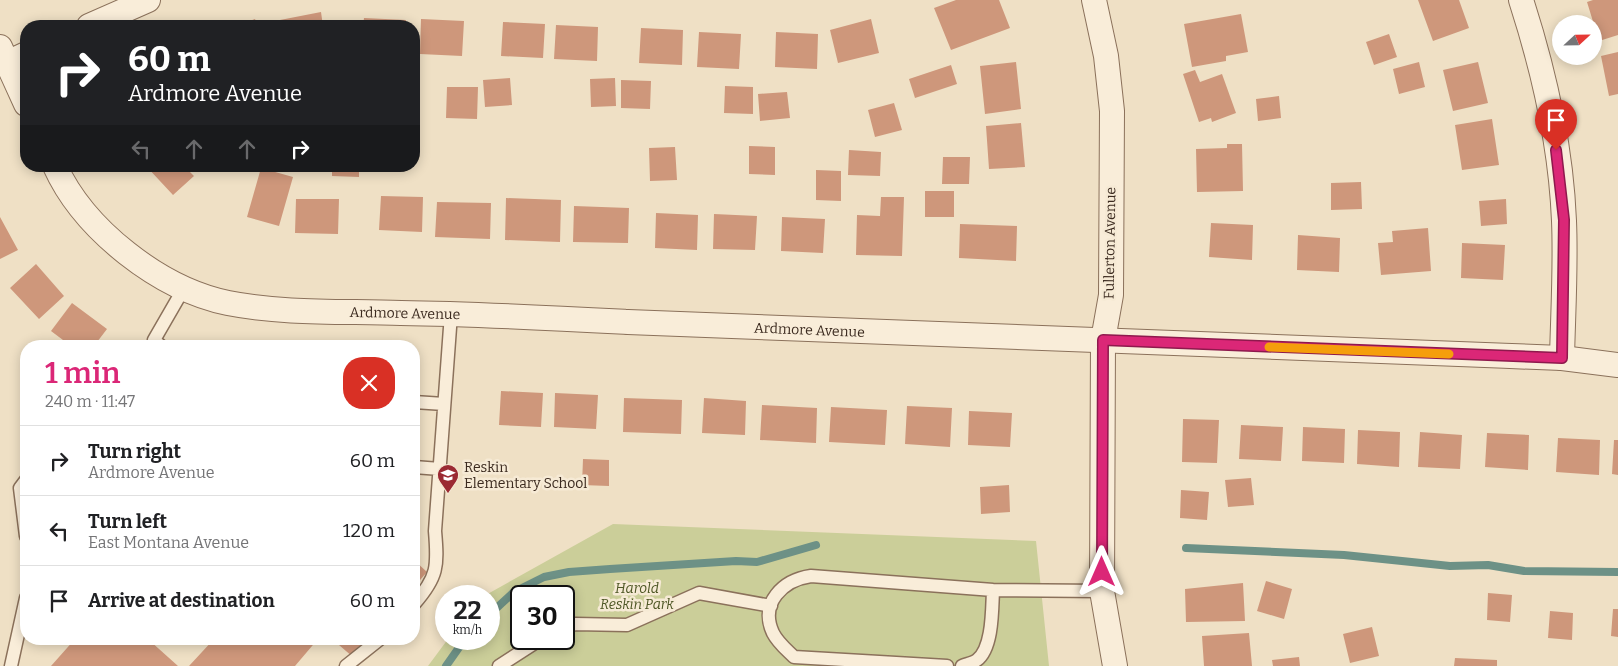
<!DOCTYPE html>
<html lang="en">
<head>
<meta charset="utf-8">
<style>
  body { margin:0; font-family:Bitter,serif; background:#f2f2f2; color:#202124; height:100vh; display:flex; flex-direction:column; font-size:19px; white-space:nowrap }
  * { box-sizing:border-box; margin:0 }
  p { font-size:16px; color:#757577 }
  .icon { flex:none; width:28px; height:28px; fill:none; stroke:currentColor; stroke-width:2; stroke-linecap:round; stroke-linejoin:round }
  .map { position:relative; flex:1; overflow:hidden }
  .details { position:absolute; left:20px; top:340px; width:400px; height:305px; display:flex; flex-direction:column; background:#fff; border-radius:20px; box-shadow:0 2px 12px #0003 }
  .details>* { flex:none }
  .hud { position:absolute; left:20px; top:20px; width:400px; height:152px; border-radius:20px; box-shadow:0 2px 12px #0003; background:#202124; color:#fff; overflow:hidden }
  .needle { width:32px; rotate:68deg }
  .fabs { position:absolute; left:1552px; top:15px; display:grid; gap:10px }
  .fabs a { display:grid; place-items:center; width:50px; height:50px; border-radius:50%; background:#fff; box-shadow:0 2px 12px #0003; font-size:25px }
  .speed { position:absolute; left:435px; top:585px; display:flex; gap:10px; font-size:25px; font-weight:700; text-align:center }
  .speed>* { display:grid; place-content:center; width:65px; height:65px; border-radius:50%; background:#fff; box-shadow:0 2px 12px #0003; line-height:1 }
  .speed small { font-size:12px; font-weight:400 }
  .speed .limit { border:2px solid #111; border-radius:8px; background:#fff; color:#111 }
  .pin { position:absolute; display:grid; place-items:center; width:42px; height:42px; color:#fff; margin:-51px -21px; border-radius:50% 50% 50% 0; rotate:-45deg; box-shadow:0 0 5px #0007 }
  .pin .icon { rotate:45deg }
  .me { position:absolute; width:55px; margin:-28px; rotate:0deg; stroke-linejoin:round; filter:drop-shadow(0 0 4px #0008) }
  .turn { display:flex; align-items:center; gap:18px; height:105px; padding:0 25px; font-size:22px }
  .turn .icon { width:65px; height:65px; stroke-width:2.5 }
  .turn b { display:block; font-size:35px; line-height:42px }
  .lanes { display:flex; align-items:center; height:48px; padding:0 25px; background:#0003; justify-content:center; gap:25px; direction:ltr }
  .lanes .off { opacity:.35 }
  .round { display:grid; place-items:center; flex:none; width:52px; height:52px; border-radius:20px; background:#f2f2f2 }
  .overview { display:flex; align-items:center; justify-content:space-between; height:85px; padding:0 25px }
  h1 { font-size:30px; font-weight:600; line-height:38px; color:#db2777 }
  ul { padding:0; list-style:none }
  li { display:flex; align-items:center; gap:15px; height:70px; padding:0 25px; border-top:1px solid #e0e0e0 }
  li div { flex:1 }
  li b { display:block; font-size:19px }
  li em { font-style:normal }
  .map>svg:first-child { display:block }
  .green { fill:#cbce99; fill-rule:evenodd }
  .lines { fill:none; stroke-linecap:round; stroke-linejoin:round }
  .stream { stroke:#6d9186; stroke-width:8 }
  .building { fill:#ce977b }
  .service-casing { stroke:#8b715b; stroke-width:15 }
  .minor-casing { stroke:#8b715b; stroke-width:26 }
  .service { stroke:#f9edd9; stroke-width:12 }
  .minor { stroke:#f9edd9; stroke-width:24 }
  .route-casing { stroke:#8e194d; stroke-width:12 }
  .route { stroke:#db2777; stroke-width:9 }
  .slow { stroke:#f59e0b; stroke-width:9 }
  .labels { text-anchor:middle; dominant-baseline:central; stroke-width:5; stroke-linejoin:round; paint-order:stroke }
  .street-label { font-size:14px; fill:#3b2a1f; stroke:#f6ead5 }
  .poi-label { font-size:14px; fill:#3b2a1f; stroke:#f6ead5; text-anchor:start }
  .park-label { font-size:14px; font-style:italic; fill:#4e5725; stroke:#f6ead5 }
</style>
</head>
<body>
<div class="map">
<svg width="1618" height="666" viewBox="0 0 1618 666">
  <rect width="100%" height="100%" fill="#efe0c5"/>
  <path class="green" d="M613,524L1036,541L1049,666H428L448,639H489V596H484ZM521,596H564V639H521Z"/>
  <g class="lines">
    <path class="stream" d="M1186,548L1344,555L1450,566L1488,565L1524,571L1618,572
      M489,615L514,592L544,577L569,572L610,569L736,561L757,562L816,545
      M446,666L465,639"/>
  </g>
  <path class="building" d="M956,0H999L1010,28L951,50L934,8Z
    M1418,0H1459L1469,28L1433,41Z
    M1593,0H1618V35L1599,41L1587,2Z
    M321,12L323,26H281L280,20Z
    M1241,14L1248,52L1226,56V61L1192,67L1184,24Z
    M364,18L406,20V26H363Z
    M255,19L258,26H236Z
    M421,19L464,21L462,56L420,54Z
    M871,19L879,53L838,63L830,30Z
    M503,22L545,24L543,58L501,56Z
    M556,25L598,27L597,61L554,59Z
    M641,28L683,30L682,65L639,63Z
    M699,32L741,34L739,69L697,67Z
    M776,32L818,34L817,69L775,67Z
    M1389,34L1397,57L1374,65L1366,42Z
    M1618,52V94L1609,96L1601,56Z
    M1016,62L1021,109L985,114L980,66Z
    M1419,62L1425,87L1399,94L1393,69Z
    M1478,62L1488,103L1453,111L1443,70Z
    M951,65L957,84L915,98L909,79Z
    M1195,70L1200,82L1222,74L1236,113L1212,122L1211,118L1199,122L1183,74Z
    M510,78L512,105L485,107L483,80Z
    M615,78L616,106L591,107L590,79Z
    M621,80L651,81L650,109L621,108Z
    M725,86L753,87V114L724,113Z
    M447,87H478L477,119L446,118Z
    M787,92L790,118L760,121L758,94Z
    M1279,96L1281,118L1258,121L1256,99Z
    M894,103L902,130L875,137L868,110Z
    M1492,119L1499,165L1462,170L1455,125Z
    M1021,123L1025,167L989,169L986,126Z
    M1227,144H1242L1243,191L1197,192L1196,149L1227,148Z
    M749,146L775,147V175L749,174Z
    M675,147L677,180L650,181L649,148Z
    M849,150L881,152L880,176L848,175Z
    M943,157H970L969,184H942Z
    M146,166H184L194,176L173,195Z
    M332,166H359V177L332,176Z
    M261,168L293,177L279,226L247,217Z
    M816,170L841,171V201L816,200Z
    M1361,182L1362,209L1331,210V183Z
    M925,191H954V217H925Z
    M381,196L423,197L422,232L379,230Z
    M881,197H904L902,256L856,255L857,215L880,216Z
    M506,198L561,200L560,242L505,240Z
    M296,199H339L338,234L295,233Z
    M1506,199L1507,224L1481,226L1479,201Z
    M437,202L491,203L490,239L435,237Z
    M574,206L629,208L628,243L573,242Z
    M656,213L698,215L697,250L655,248Z
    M714,214L757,216L755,250L713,249Z
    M0,217L18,250L0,259Z
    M782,217L825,219L823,253L781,251Z
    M1211,223L1253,225L1252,260L1209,257Z
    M960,224L1017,226L1016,261L959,258Z
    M1428,228L1431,271L1381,275L1378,243L1393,242L1392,231Z
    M1298,235L1340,238L1339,272L1297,270Z
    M1462,243L1505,245L1503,280L1461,278Z
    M36,264L64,296L39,319L10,288Z
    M72,303L107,329L94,346H58L63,340L51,331Z
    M501,391L543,393L541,427L499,425Z
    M555,393L598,395L596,429L554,427Z
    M624,398L682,400L681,434L623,432Z
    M704,398L746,401L745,435L702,433Z
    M762,405L817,408L816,443L760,440Z
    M907,406L952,408L950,447L905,444Z
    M831,407L887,410L885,445L829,442Z
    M969,411L1012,413L1010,447L968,445Z
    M1183,419L1219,420L1217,463L1182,462Z
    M1241,425L1283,427L1281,461L1239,459Z
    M1303,427L1345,429L1344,463L1302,461Z
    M1358,430L1400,432L1399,467L1357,464Z
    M1420,432L1462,435L1460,469L1418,467Z
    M1487,433L1529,435L1528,470L1485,467Z
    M1558,438L1600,440L1599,475L1556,472Z
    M1614,440H1618V475L1612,474Z
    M583,459L609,460V486L582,485Z
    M1251,478L1254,505L1228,507L1225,480Z
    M1009,485L1010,512L981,514L980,487Z
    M1181,490L1209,492L1207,520L1180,518Z
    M414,560L427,572L414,587Z
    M1266,581L1292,589L1284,619L1257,611Z
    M1243,583L1245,621L1186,622L1185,589Z
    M1488,593L1512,595L1510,622L1487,620Z
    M1613,609H1618V637L1611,636Z
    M1550,611L1573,613L1572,640L1548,638Z
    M1372,627L1379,656L1350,663L1343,634Z
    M1249,633L1252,666H1204L1202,636Z
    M75,639H151L149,640L178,666H51Z
    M214,639H318L295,666H189Z
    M332,639H369L353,657Z
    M1299,657L1300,666H1273L1272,660Z
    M1455,658L1497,660V666H1454Z"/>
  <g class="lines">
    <g class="service-casing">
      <path id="service" d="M161,346L154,340L184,288
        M414,402L444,404
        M414,467L440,469
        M26,480L20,488L26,536
        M414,604C438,577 438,566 435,531L451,314
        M564,628L575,624L627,625L699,593L771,606
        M11,666L26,598
        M346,666L380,639
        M499,666L541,639
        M947,666L794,657C787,650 778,643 773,633C759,603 783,580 811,576L993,590L1102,591
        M962,666C967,664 973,663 977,660C993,648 992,609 993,590"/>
    </g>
    <g class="minor-casing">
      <g id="minor">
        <path d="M1094,0L1106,56L1112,111L1111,295L1103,340L1102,591L1115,666"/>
        <path d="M1521,0C1544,71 1561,146 1564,221C1566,266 1563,313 1562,358"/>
        <path d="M89,26L148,0"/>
        <path d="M0,47L26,104"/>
        <path d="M7,63L26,54"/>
        <path id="s1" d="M55,166C84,230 160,289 228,303C284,314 344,311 401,313C477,314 552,318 628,322C940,336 1251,346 1562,358L1618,365"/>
      </g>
    </g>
    <use href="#service" class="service"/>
    <use href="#minor" class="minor"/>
  </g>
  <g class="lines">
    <g class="route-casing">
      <path id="route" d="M1102,572L1103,340L1562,358L1564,220L1556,150"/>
    </g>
    <use href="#route" class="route"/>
    <path class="slow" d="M1269,347L1449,354"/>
  </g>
  <defs>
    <g id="school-pin" transform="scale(1.125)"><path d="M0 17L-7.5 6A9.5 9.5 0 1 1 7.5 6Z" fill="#9b2a33" stroke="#f6ead5"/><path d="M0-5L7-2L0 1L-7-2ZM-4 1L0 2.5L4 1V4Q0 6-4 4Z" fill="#fff"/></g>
  </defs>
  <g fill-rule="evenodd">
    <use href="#school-pin" x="448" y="475"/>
  </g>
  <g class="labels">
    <g class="street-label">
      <text transform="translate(1110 243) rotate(-89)">Fullerton Avenue</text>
      <text stroke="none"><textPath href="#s1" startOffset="405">Ardmore Avenue</textPath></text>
      <text stroke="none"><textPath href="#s1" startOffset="810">Ardmore Avenue</textPath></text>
    </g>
    <g class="poi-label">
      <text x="464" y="467">Reskin<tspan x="464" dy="16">Elementary School</tspan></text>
    </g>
    <g class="park-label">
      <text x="637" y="588">Harold<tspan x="637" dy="16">Reskin Park</tspan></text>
    </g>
  </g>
</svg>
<div class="fabs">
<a><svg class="needle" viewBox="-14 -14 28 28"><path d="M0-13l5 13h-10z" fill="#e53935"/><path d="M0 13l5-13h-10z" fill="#757577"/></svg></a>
</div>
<div class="speed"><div>22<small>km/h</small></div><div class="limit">30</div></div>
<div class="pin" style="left:1556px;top:150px;background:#d93025"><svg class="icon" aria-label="arrive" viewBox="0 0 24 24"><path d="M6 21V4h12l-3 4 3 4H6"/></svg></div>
<svg class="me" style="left:1102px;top:572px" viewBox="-20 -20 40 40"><path d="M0-17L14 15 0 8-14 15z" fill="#db2777" stroke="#fff" stroke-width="4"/></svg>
<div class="hud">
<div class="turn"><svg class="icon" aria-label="right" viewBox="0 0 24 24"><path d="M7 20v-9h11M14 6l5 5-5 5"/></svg><div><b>60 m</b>Ardmore Avenue</div></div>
<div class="lanes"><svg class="icon off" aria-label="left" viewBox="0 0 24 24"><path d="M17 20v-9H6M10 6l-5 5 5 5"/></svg><svg class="icon off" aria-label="ahead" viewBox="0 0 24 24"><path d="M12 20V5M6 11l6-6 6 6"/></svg><svg class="icon off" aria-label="ahead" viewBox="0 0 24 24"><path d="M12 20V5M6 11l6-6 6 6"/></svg><svg class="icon" aria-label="right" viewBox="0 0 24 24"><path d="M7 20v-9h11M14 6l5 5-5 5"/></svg></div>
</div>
<section class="details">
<div class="overview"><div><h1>1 min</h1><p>240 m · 11:47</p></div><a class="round" style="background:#d93025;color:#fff"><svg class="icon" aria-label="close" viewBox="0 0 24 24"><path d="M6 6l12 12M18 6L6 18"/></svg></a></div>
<ul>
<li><svg class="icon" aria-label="right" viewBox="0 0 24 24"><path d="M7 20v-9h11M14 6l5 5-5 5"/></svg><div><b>Turn right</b><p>Ardmore Avenue</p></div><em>60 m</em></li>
<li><svg class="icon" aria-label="left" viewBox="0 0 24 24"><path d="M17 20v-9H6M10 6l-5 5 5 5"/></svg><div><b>Turn left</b><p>East Montana Avenue</p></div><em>120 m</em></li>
<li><svg class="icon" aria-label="arrive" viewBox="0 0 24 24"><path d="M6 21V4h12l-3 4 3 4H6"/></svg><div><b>Arrive at destination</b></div><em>60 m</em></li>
</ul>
</section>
</div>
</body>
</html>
